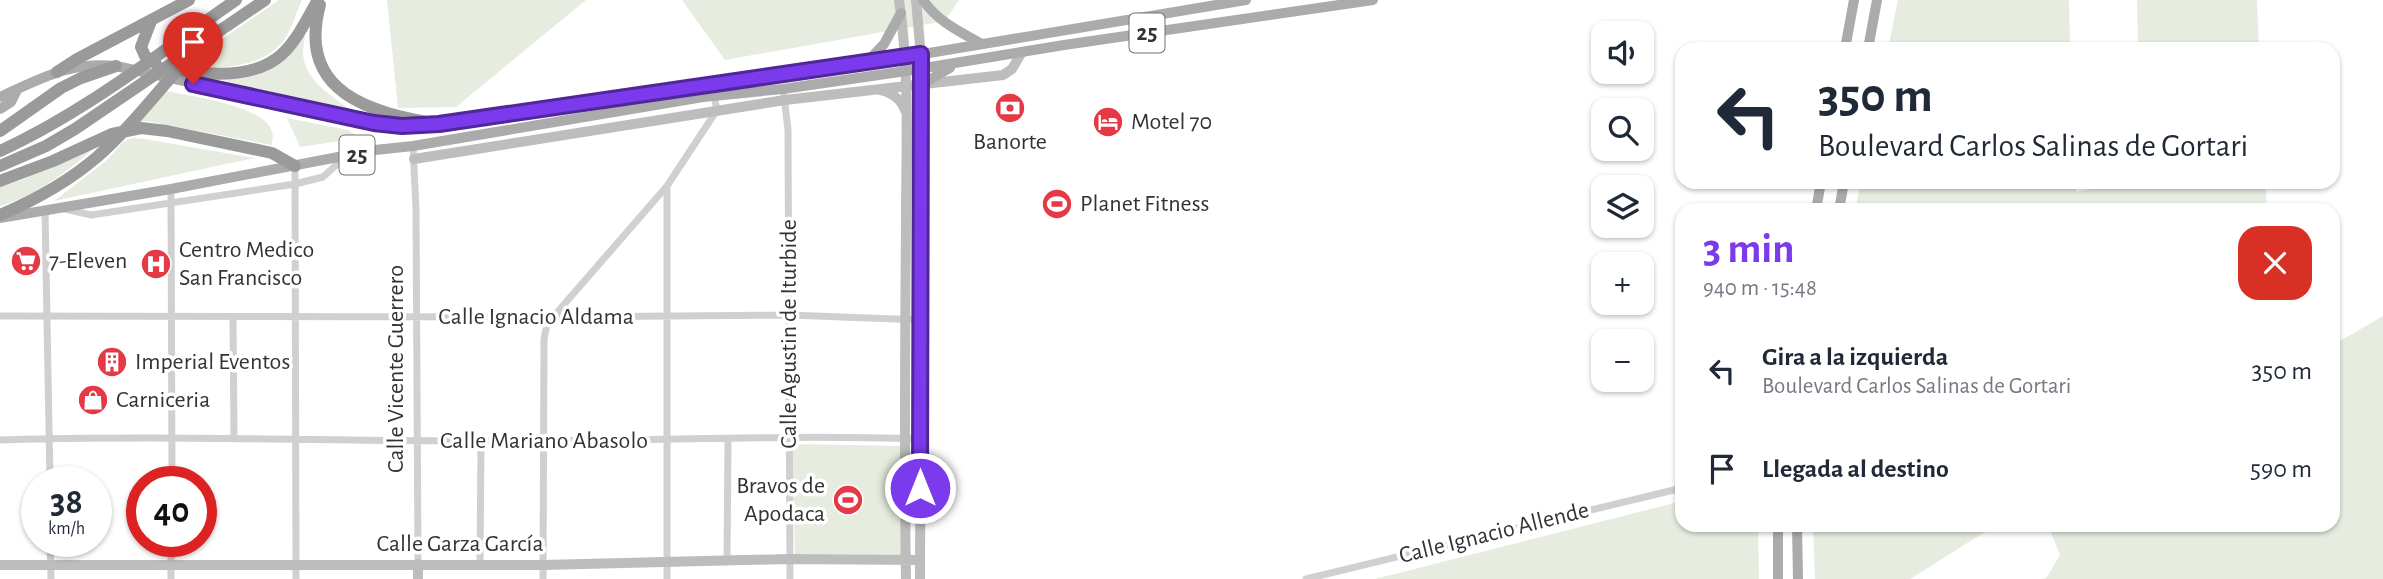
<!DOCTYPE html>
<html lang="es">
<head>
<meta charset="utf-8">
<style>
  body { margin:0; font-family:"Alegreya Sans",sans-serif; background:#f2f2f3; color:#1f2937; height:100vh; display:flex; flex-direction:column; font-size:26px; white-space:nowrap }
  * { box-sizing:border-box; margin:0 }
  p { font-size:23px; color:#747a83 }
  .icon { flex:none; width:38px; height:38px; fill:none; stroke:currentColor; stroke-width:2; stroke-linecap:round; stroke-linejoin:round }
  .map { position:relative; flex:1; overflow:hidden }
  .sheet { position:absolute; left:1675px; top:203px; width:665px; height:329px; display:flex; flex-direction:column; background:#fff; border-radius:21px; box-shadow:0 2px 5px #0004 }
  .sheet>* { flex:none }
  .banner { position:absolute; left:1675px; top:42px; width:665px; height:147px; border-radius:21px; box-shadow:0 2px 5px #0004; background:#fff; color:#1f2937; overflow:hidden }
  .tools { position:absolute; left:1591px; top:21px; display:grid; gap:14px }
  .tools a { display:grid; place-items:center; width:63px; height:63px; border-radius:14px; background:#fff; box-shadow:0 2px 5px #0004; font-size:35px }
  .speed { position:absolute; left:21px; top:466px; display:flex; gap:14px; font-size:35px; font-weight:700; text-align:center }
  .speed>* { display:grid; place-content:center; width:91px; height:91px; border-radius:50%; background:#fff; box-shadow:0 2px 5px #0004; line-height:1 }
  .speed small { font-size:18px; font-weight:400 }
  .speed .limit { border:10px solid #d22; background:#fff; color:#111 }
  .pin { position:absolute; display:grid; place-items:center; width:60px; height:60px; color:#fff; margin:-72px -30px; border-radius:50% 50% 50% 0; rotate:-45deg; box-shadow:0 0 7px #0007 }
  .pin .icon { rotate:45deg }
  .me { position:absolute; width:77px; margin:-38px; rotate:0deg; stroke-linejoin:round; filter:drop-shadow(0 0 5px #0008) }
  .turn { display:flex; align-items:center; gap:24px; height:147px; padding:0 28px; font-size:32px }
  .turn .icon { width:91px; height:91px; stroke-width:2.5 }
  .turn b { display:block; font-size:49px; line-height:60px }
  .round { display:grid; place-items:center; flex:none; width:74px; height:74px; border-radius:21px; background:#f2f2f3 }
  .head { display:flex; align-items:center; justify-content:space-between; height:119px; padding:0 28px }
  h1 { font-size:42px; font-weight:600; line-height:52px; color:#7c3aed }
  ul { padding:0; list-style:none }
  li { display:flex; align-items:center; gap:21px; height:98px; padding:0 28px }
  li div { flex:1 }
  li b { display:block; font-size:26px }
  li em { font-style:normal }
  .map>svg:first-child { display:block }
  .green { fill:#e6ecdf }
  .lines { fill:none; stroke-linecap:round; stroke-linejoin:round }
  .street { stroke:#d0d0d0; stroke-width:7 }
  .secondary { stroke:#bdbdbd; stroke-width:10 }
  .primary { stroke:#ababab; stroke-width:10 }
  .highway { stroke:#9a9a9a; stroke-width:12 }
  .route-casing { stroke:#51269a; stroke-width:18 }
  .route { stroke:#7c3aed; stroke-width:12 }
  .labels { text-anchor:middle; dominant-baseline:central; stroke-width:7; stroke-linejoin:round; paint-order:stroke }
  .shield { fill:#fff; stroke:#707070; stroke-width:2 }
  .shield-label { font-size:23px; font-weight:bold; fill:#333 }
  .poi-label { font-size:24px; fill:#333; stroke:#fff; text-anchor:start }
  .street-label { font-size:24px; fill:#333; stroke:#fff }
</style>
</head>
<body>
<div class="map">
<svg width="2383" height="579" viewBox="0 0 2383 579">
  <rect width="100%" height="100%" fill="#fff"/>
  <path class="green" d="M279,0H302C296,12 292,29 284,40C263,68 219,70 188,65L202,53Z
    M387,0H586L456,107L398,108Z
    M682,0H959L945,21L725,60Z
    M1898,0H2069L2070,49H1888Z
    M2137,0H2257L2259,49H2138Z
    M305,31C305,38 303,47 303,54C305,81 334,98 354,112L213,82C261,77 279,75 305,31Z
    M167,91C192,97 287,107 271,145L147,121L138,122Z
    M287,118L348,130L360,138L300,147Z
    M131,138L145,139L254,158L54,201L106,161L122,143Z
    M97,146C67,171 38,195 0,206V187L19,181Z
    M1861,182H2075L2076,192L2130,182H2265L2267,210H1855Z
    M2383,316V579H2044L2047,577L2060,555L2048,525H2333V345Z
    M792,444L902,446V555L795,554Z
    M1682,501V525H1758L1759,579H1375Z
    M1813,525H1996L1910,579H1815Z"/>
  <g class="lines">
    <path class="street" d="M784,96L788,130L790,579
      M413,146L416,209L418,564
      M295,166L296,579
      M667,187V579
      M171,189L172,481
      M65,209L91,215L295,184L323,177L344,158
      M45,211L50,481
      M0,316L551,317L789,315L921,320
      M233,317L234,437
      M0,440C160,435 321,441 481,441C627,442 775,434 920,439
      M50,541L51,579
      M171,541V579
      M727,562L728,440
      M480,565L481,441
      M543,579L544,339L547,324L667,186L717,110L714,96
      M1306,579L1682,488"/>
    <path class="secondary" d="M899,0C910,74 906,149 906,223C905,341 904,460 906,579
      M916,0L922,68L920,579
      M880,90C891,92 901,99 905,110
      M414,159L785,100L1003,75L1012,69L1022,52
      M418,564V579
      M0,565H543L789,559L920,560"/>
    <path class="primary" d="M923,0C937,21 960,32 982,44
      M1845,49L1854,0
      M1868,49L1877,0
      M867,62L884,44L901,13
      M922,84L950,68
      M0,97C40,79 70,61 116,66L374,123L402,126L439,124L905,57L1246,0
      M0,109L11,102L17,90
      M1816,210L1821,182
      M1839,210L1844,182
      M0,218L171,189L375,150L413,146L703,97L783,89L906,71L1064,45L1373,0
      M1778,525V579
      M1797,525L1798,579"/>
    <path class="highway" d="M320,5C296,93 371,113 439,124
      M151,21L141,47L145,56L156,64
      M174,69C206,75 254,79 281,55C297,41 307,18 318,0
      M57,72L77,59L189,0
      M0,131L61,88L81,78L116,66
      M0,151C85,112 159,53 236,0
      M0,166L46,146L75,129L265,0
      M0,181L53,161L112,134L141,128L167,131L272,153L295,166
      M0,215C35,200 68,182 97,157C130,128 158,91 188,58"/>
  </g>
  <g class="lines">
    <g class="route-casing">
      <path id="route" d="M193,84L374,123L402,126L439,124L921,54L920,488"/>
    </g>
    <use href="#route" class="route"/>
  </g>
  <defs>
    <g id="bank-disc" transform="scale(1.575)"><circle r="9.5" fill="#e63946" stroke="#fff"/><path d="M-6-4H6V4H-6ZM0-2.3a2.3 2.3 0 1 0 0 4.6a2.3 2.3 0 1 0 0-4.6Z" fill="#fff"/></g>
    <g id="hotel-disc" transform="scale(1.575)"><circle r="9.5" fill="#e63946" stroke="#fff"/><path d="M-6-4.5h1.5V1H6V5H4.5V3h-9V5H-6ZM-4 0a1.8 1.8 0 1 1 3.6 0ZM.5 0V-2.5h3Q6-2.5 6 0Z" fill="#fff"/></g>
    <g id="stadium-disc" transform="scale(1.575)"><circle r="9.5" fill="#e63946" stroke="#fff"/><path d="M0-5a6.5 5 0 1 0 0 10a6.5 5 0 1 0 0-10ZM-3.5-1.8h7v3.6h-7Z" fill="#fff"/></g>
    <g id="supermarket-disc" transform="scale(1.575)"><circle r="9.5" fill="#e63946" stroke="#fff"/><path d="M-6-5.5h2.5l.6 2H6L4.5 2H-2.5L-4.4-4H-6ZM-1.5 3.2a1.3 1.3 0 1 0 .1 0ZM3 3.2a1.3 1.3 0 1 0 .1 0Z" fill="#fff"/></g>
    <g id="hospital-disc" transform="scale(1.575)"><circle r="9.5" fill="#e63946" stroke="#fff"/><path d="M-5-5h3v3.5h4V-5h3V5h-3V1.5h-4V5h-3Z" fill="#fff"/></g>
    <g id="building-disc" transform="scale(1.575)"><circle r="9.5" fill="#e63946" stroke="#fff"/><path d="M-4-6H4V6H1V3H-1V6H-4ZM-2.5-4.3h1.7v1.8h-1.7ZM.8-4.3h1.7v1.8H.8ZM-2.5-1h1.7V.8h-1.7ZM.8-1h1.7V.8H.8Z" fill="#fff"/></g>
    <g id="shop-disc" transform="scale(1.575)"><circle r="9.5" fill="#e63946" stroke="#fff"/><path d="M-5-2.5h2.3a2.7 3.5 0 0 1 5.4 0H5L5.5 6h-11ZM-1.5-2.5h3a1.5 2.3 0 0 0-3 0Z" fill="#fff"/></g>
  </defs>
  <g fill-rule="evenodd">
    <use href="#bank-disc" x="1010" y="108"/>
    <use href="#hotel-disc" x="1108" y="122"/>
    <use href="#stadium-disc" x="1057" y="204"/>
    <use href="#supermarket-disc" x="26" y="261"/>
    <use href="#hospital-disc" x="156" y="264"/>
    <use href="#building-disc" x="112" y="362"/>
    <use href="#shop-disc" x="93" y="400"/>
    <use href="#stadium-disc" x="848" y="500"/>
  </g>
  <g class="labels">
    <g class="shield">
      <rect x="1129.5" y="13.5" width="35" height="39" rx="5"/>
      <rect x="339.5" y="135.5" width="35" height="39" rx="5"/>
    </g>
    <g class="shield-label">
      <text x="1147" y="33">25</text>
      <text x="357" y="155">25</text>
    </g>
    <g class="poi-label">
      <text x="1131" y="122">Motel 70</text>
      <text x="1010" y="142" text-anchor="middle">Banorte</text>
      <text x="1080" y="204">Planet Fitness</text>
      <text x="179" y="250">Centro Medico<tspan x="179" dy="28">San Francisco</tspan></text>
      <text x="49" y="261">7-Eleven</text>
      <text x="135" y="362">Imperial Eventos</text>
      <text x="116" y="400">Carniceria</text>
      <text x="825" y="486" text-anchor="end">Bravos de<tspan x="825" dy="28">Apodaca</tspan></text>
    </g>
    <g class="street-label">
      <text x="536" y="317">Calle Ignacio Aldama</text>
      <text transform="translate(789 334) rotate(-90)">Calle Agustin de Iturbide</text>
      <text transform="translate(396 369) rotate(-90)">Calle Vicente Guerrero</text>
      <text x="544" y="441">Calle Mariano Abasolo</text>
      <text transform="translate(1494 533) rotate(-14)">Calle Ignacio Allende</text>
      <text x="460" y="544">Calle Garza García</text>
    </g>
  </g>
</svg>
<div class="tools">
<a><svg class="icon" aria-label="sound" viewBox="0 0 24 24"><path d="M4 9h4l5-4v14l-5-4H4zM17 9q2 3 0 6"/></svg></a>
<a><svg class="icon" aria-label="search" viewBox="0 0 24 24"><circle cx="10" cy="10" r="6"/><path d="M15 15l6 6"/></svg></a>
<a><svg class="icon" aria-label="layers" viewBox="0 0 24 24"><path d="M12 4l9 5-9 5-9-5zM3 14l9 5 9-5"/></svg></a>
<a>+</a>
<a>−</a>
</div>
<div class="speed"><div>38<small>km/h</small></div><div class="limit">40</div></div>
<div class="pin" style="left:193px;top:84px;background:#d93025"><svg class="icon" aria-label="arrive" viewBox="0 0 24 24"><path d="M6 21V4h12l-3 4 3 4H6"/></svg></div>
<svg class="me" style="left:920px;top:488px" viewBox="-20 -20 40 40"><circle r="17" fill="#7c3aed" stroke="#fff" stroke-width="3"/><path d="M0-11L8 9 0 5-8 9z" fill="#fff"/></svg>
<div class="banner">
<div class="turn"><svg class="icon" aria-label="left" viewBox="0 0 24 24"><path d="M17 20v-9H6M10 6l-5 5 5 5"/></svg><div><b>350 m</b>Boulevard Carlos Salinas de Gortari</div></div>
</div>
<section class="sheet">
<div class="head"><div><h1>3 min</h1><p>940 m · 15:48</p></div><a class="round" style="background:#d93025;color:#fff"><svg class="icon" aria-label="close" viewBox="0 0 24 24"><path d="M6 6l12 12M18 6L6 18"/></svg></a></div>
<ul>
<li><svg class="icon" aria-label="left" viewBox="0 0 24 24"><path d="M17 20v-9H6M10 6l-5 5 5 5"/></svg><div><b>Gira a la izquierda</b><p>Boulevard Carlos Salinas de Gortari</p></div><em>350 m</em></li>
<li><svg class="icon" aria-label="arrive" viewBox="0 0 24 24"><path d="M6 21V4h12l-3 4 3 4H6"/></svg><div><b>Llegada al destino</b></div><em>590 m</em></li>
</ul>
</section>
</div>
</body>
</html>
